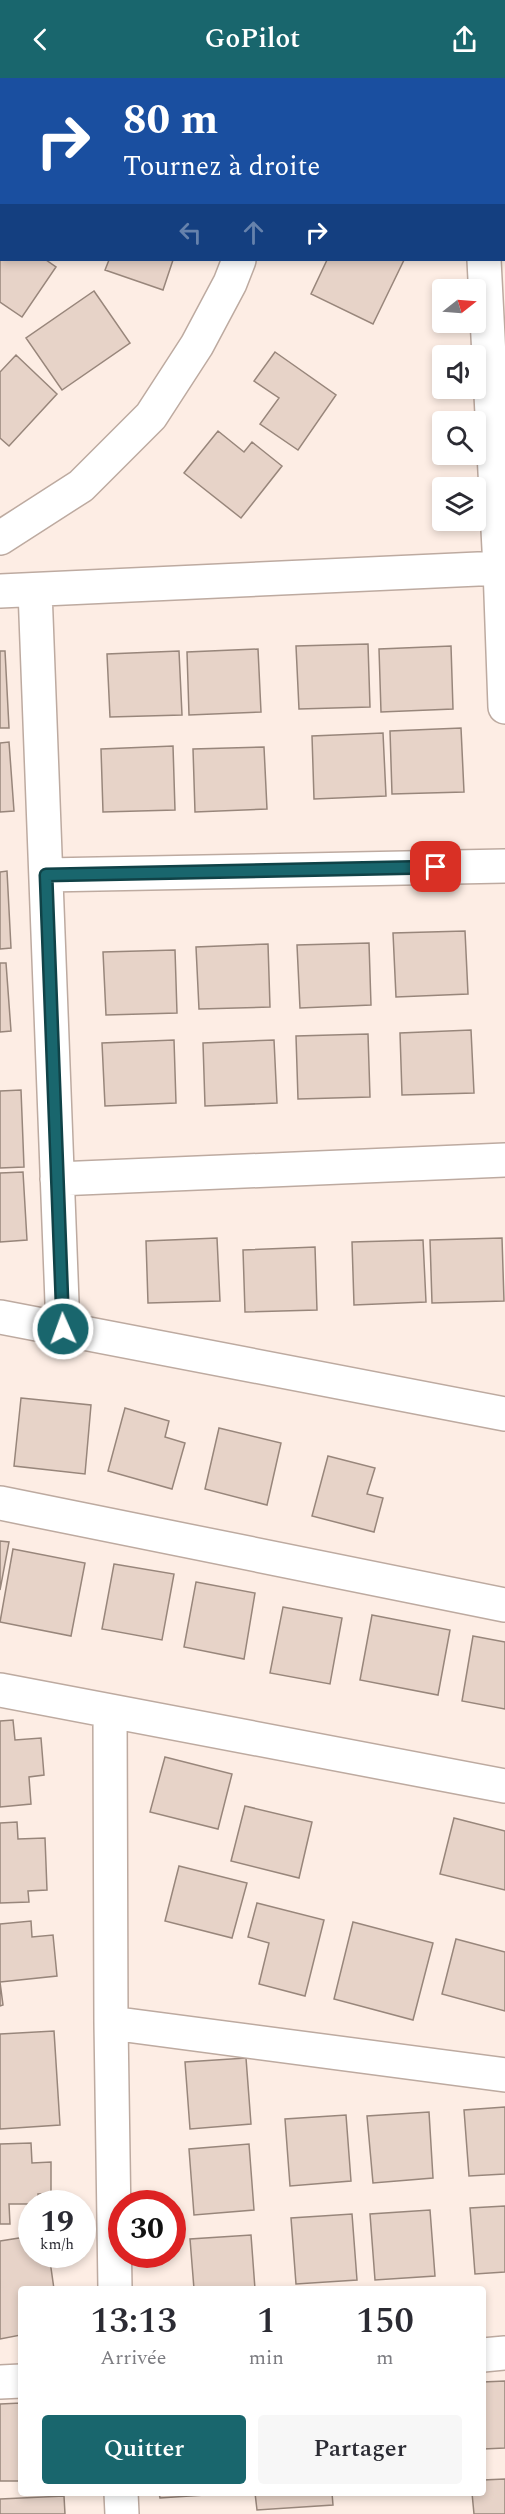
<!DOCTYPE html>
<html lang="fr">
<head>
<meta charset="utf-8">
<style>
  body { margin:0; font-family:Spectral,serif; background:#f7f7f7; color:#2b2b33; height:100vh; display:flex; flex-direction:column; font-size:22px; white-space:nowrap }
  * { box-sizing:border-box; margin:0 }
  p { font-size:20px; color:#7c7c81 }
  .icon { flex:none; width:33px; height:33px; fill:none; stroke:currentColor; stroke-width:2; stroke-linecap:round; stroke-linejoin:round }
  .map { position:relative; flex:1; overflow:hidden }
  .sheet { position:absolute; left:18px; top:2208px; width:468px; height:210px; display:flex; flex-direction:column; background:#fff; border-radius:6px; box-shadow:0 3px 9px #0003 }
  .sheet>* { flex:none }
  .hud { position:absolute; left:0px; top:0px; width:506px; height:183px; box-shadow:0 3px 9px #0003; background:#1a4fa0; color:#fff; overflow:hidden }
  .needle { width:39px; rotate:73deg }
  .controls { position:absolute; left:432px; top:201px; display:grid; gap:12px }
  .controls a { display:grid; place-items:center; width:54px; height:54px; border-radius:6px; background:#fff; box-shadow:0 3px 9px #0003; font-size:30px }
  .speed { position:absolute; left:18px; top:2112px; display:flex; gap:12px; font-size:30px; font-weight:700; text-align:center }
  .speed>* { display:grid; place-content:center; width:78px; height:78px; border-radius:50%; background:#fff; box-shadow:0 3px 9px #0003; line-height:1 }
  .speed small { font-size:15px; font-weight:400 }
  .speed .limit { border:9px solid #d22; background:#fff; color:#111 }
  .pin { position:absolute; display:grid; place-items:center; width:51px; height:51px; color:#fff; margin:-26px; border-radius:12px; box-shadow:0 3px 9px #0006 }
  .me { position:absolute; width:66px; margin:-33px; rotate:358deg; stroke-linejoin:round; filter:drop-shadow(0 0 4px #0008) }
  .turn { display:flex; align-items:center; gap:21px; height:126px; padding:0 24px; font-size:27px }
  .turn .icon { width:78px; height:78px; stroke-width:2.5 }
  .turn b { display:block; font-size:42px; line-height:51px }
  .lanes { display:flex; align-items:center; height:57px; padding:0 24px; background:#0003; justify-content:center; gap:30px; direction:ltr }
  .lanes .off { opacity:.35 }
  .eta { display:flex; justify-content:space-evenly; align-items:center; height:102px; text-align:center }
  .eta b { font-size:36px; font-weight:600; line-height:42px }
  .cta { display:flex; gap:12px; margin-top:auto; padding:12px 24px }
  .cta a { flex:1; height:69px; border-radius:6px; background:#19666d; color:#fff; font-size:24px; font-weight:600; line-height:69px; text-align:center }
  .cta a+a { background:#f7f7f7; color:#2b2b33 }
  header { display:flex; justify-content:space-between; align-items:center; height:78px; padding:0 24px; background:#19666d; color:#fff; font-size:27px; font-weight:600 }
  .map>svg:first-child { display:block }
  .building { fill:#e7d3c8; stroke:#98867b; stroke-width:1.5 }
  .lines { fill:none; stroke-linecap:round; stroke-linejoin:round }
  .minor-casing { stroke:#bdaaa0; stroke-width:36 }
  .minor { stroke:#fff; stroke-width:33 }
  .route-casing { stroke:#104247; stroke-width:15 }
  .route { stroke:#19666d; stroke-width:10 }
</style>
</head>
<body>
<header><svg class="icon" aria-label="back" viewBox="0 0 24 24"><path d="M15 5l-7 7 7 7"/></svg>GoPilot<svg class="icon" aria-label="share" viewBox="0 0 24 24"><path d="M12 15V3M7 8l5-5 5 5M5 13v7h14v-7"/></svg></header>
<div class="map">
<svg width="505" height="2436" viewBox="0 0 505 2436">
  <rect width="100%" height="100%" fill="#fdede4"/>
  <path class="building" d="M83,0H168V2H83Z
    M181,0H246V2H182Z
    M377,0H444L376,2Z
    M0,179L2,182H46L56,189L22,239L0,224Z
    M109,182H173L163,212L105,192Z
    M327,182H404L373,246L311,216Z
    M94,213L130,265L62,312L26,260Z
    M275,274L336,317L298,372L260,346L279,320L254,303Z
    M16,277L57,316L9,368L0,360V294Z
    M218,353L244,374L252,364L282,388L241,440L184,395Z
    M368,566L370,629L299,631L296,568Z
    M451,568L453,631L381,634L379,571Z
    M258,571L261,634L189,637L187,574Z
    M0,573H5L9,650H0Z
    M179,573L182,637L110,639L107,576Z
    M461,650L464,714L392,716L390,653Z
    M383,655L386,718L314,721L312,658Z
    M9,664L14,733L0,734V665Z
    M173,668L175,732L103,734L101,671Z
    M264,669L267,731L195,734L193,671Z
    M7,793L11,870L0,871V794Z
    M465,853L468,916L396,919L393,855Z
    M369,865L371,927L300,930L297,867Z
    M268,866L270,929L199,931L196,869Z
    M175,872L177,935L106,937L103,874Z
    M0,885H6L11,953L0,954Z
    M471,952L474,1015L402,1017L400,955Z
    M368,956L370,1019L298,1021L296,958Z
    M174,962L176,1025L105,1028L102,965Z
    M274,962L277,1025L205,1028L203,965Z
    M21,1012L24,1089L0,1090V1013Z
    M23,1094L27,1162L0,1164V1095Z
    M217,1160L220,1223L148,1225L146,1163Z
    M502,1160L504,1223L432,1225L430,1162Z
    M423,1162L426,1224L354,1227L352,1164Z
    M315,1169L317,1232L245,1234L243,1172Z
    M21,1320L91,1327L85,1396L14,1388Z
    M125,1330L169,1343L165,1359L185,1365L172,1411L108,1393Z
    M219,1350L281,1365L267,1427L205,1411Z
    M328,1378L375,1390L367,1416L383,1420L374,1454L312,1438Z
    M0,1463L9,1464L0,1512Z
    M13,1471L85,1485L71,1558L0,1544Z
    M114,1486L174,1496L162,1562L102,1551Z
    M196,1504L255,1515L244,1581L184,1569Z
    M283,1529L342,1540L330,1606L270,1595Z
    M372,1537L450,1552L438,1617L360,1602Z
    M473,1558L505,1564V1631L462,1623Z
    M13,1642L15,1662L41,1660L44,1697L29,1699L31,1726L0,1729V1643Z
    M165,1679L232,1696L218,1751L150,1734Z
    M245,1728L312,1744L299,1800L231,1783Z
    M454,1740L505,1753V1812L440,1796Z
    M17,1744L18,1761L45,1760L47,1812L28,1813L29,1824L0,1825V1745Z
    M179,1788L247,1805L232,1860L165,1843Z
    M257,1825L324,1842L305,1918L259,1906L269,1865L248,1859Z
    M31,1843L32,1859L53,1857L57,1898L0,1904L3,1927L0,1928V1846Z
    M353,1844L433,1865L413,1942L334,1921Z
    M456,1861L505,1874V1933L442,1916Z
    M54,1953L60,2047L0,2051V1956Z
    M246,1980L251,2046L190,2051L185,1984Z
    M505,2029V2096L469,2098L464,2032Z
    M429,2034L433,2100L373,2105L367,2038Z
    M346,2037L351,2103L290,2108L285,2041Z
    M31,2065L32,2085L51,2084V2115L38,2116V2126H9L10,2146H0V2066Z
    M249,2066L254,2132L194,2137L189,2071Z
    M505,2128V2194L475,2196L470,2130Z
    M430,2132L435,2198L375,2202L370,2136Z
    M352,2136L357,2202L296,2206L291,2140Z
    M251,2157L255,2211H194L190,2161Z
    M32,2158V2176H49L54,2211H21V2257L0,2261V2163Z
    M505,2303V2370L483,2371V2304Z
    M21,2325V2403H0V2326Z
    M505,2401V2436H474L472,2415H483V2402Z
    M159,2415H220V2416L160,2420Z
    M255,2415H332L333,2427L257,2432Z
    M64,2418L65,2436H0V2421Z"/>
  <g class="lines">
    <g class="minor-casing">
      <path id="minor" d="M475,0V2
        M11,2V0
        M300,2L301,0
        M0,36L2,31
        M484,182L500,490L505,629
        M0,460L81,408L151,338L197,267L230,205L239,182
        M35,512L63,1251
        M0,513L500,490
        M46,797L505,788
        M57,1101L505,1082
        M0,1239L505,1336
        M0,1425L505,1527
        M0,1612L505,1708
        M110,1633L111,1945L115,2211
        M111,1945L505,1997
        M483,2277L505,2275
        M0,2304L21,2303
        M121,2415L122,2436"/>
    </g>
    <use href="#minor" class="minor"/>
  </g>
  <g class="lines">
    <g class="route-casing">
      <path id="route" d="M63,1251L46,797L436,789"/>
    </g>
    <use href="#route" class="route"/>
  </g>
</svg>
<div class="controls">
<a><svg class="needle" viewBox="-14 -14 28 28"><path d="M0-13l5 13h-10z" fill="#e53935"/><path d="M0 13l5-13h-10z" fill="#7c7c81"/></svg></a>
<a><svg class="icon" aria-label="sound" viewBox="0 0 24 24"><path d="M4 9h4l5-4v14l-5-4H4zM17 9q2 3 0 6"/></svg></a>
<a><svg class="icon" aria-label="search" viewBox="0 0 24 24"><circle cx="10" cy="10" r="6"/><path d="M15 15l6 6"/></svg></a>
<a><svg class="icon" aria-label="layers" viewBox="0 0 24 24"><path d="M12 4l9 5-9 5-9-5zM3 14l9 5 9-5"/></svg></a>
</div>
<div class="speed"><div>19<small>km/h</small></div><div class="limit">30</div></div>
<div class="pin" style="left:436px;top:789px;background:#d93025"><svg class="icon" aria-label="arrive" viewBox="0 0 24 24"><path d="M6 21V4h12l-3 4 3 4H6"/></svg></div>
<svg class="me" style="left:63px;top:1251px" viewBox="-20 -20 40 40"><circle r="17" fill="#19666d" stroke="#fff" stroke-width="3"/><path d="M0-11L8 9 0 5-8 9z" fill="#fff"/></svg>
<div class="hud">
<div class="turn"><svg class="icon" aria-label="right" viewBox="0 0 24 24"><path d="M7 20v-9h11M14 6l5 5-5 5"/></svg><div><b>80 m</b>Tournez à droite</div></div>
<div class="lanes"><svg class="icon off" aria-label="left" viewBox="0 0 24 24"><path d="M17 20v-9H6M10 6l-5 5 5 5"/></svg><svg class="icon off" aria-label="ahead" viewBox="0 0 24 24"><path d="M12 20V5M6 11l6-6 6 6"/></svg><svg class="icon" aria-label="right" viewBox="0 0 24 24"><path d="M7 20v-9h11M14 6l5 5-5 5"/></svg></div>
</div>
<section class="sheet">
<div class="eta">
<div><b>13:13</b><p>Arrivée</p></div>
<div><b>1</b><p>min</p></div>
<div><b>150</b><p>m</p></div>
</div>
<div class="cta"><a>Quitter</a><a>Partager</a></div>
</section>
</div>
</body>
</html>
